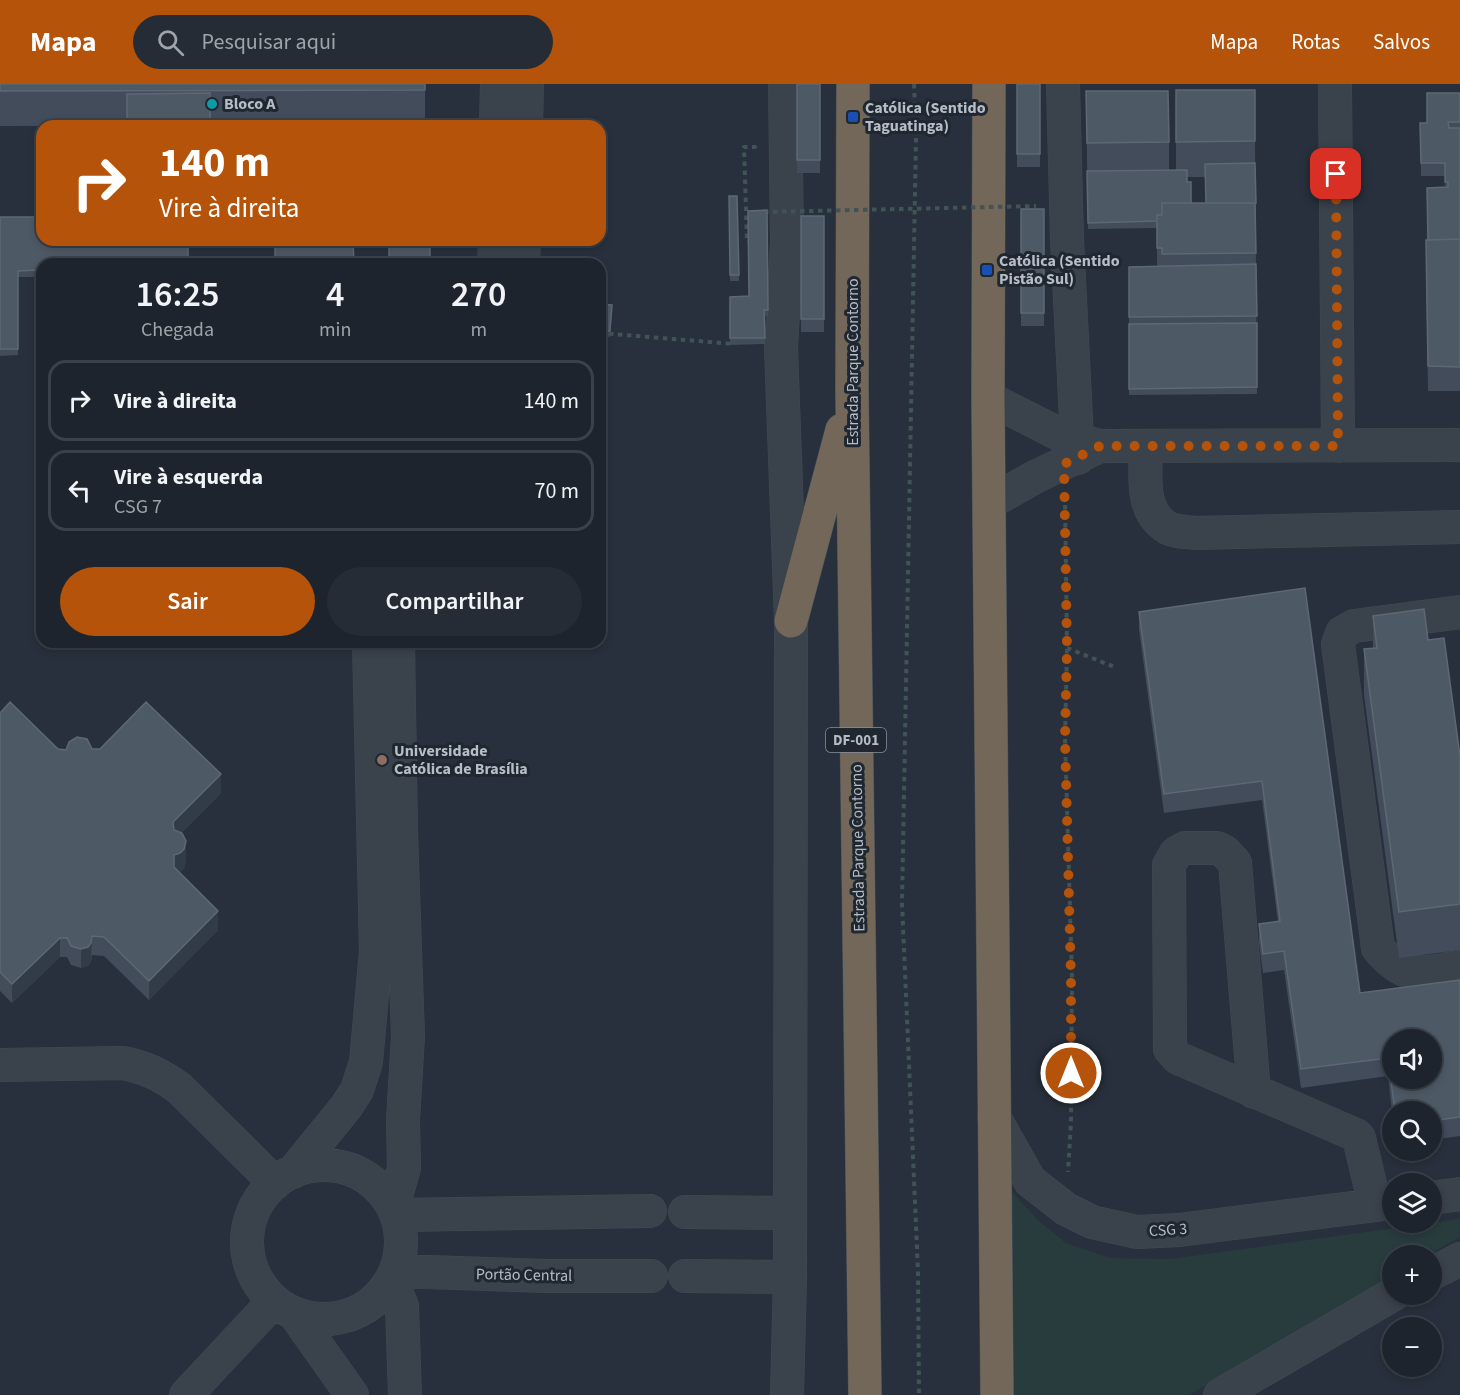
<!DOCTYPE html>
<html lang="pt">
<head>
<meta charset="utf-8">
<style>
  body { margin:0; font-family:"Source Sans 3",sans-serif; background:#252c35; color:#f1f3f6; height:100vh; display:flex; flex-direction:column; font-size:22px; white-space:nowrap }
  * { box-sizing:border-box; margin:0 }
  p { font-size:20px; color:#a0a4aa }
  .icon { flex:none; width:33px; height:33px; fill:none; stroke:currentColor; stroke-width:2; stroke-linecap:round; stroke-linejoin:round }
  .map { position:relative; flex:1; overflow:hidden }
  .drawer { position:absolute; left:36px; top:174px; width:570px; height:390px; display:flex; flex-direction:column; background:#1d242d; border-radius:18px; box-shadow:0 3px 9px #0003,0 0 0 2px #3b4149 }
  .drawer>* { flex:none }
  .hud { position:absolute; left:36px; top:36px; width:570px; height:126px; border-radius:18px; box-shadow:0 3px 9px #0003,0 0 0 2px #3b4149; background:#b45309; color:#fff; overflow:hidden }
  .fabs { position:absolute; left:1382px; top:945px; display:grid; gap:12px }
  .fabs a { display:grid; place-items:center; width:60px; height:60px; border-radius:50%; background:#1d242d; box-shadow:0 3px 9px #0003,0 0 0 2px #3b4149; font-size:30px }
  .pin { position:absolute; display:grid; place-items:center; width:51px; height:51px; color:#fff; margin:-26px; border-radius:12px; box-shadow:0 3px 9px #0006 }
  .me { position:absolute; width:66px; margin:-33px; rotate:0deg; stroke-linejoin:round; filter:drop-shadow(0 0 4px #0008) }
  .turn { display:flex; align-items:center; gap:21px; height:126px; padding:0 24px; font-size:27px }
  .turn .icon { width:78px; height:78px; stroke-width:2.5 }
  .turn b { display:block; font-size:42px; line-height:51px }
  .eta { display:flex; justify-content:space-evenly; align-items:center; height:102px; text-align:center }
  .eta b { font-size:36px; font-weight:600; line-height:42px }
  .primary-button { display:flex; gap:12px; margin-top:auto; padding:12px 24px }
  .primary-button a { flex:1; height:69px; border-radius:36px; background:#b45309; color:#fff; font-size:24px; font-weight:600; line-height:69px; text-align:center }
  .primary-button a+a { background:#252c35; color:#f1f3f6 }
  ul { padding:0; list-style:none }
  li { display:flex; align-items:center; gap:18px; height:81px; margin:0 12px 9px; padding:0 12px; border:3px solid #3b4149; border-radius:18px }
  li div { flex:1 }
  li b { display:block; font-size:22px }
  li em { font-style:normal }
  header { display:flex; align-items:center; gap:36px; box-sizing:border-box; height:84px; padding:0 30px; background:#b45309; color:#fff }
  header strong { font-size:28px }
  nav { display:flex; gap:33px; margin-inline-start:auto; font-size:21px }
  .search { width:420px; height:54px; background:#252c35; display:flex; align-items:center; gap:15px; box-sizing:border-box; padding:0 21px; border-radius:33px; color:#a0a4aa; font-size:22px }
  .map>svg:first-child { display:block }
  .green { fill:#283b3d }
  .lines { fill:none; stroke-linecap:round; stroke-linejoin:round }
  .minor-casing { stroke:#434b55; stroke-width:34 }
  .highway-casing { stroke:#454d57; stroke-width:34 }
  .path { stroke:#415455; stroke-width:4; stroke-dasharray:4.5 4.5; stroke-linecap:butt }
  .minor { stroke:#3a424c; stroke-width:33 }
  .highway { stroke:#726758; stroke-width:33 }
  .path-bridge { stroke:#415455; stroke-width:4; stroke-dasharray:4.5 4.5; stroke-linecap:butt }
  .wall { fill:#424c5a; fill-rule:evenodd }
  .shaded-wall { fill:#323c49 }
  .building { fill:#4e5966; stroke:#5e6875; stroke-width:1.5; fill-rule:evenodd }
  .route { stroke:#b45309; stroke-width:10; stroke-dasharray:0 18 }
  .culture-dot { fill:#0f9aa8; stroke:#1f2731; stroke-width:2 }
  .transit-dot { fill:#1a4fb4; stroke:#1f2731; stroke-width:2 }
  .education-dot { fill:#8d6e63; stroke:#1f2731; stroke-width:2 }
  .labels { text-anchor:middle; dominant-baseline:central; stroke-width:6; stroke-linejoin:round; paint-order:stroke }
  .shield { fill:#1f2731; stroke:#89909a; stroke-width:1.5 }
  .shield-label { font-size:15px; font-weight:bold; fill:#b6bdc7 }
  .poi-label { font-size:16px; font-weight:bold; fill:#b6bdc7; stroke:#1f2731; text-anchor:start }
  .street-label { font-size:16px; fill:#b6bdc7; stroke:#1f2731 }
</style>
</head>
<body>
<header>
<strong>Mapa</strong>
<div class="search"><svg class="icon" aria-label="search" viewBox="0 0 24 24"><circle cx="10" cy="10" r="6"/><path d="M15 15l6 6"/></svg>Pesquisar aqui</div>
<nav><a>Mapa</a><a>Rotas</a><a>Salvos</a></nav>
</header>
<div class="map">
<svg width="1460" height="1311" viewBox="0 0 1460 1311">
  <rect width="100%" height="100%" fill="#27303c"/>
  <path class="green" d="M1012,1108L1039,1137L1066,1159L1110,1174L1170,1175L1460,1135V1153L1428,1171L1392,1172V1193L1189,1311H1012Z"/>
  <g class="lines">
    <g class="minor-casing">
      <path id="minor" d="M785,0L787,158L781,264L791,537L790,1193L787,1311
        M1063,0L1067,156L1078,374
        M1335,0L1338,362
        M496,42L497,0
        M526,42L527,0
        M494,180L495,156
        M523,180L524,156
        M988,314L1061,351L1100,362L1460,361
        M1146,362C1146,390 1139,427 1168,444C1175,448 1187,448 1195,449L1460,443
        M989,419L1035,393L1098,363
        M1460,528L1354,542L1342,549L1338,560L1378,864C1406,898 1421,889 1460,883
        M0,981L123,979C145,983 161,991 179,1004L275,1099
        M1254,1008L1235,779L1225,768L1217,764H1185L1176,769L1169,781L1170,965L1178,974L1356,1051L1359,1054L1375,1121
        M994,1033L1030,1097L1066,1125L1092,1138L1137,1148L1179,1146L1392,1119
        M247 1158a77 77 0 1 1 154 0a77 77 0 1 1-154 0Z
        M293,1088L346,1023L357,1006L366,978L376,867L369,558
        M1431,1114L1460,1110
        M393,1122L404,1084L403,1036L408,952L401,748L398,558
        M685,1128L790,1129
        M397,1131L650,1127
        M397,1187L546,1192H651
        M1431,1190L1460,1175
        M685,1192L790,1193
        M392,1197L402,1222L405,1311
        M294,1229L352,1311
        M186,1311L274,1217
        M1220,1311L1394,1210"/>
    </g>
    <g class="highway-casing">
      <path id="highway" d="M853,0L852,307L865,1311
        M989,0L988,314L997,1311
        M791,537L842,346"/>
    </g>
    <path class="path" d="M914,0L916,53L902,819L918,1188L919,1311
      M752,158H747L744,63H755V65
      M600,249L734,260
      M1065,412L1067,564L1065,654L1072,894L1071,1037L1068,1088
      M1067,564L1117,584"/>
    <use href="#minor" class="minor"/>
    <use href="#highway" class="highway"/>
    <path class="path-bridge" d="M764,128L1036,122"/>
  </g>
  <path class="wall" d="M0,0H425V41L0,42Z
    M797,0H820V89H797Z
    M1017,0H1040V83H1017Z
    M1176,6L1255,57L1257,310L1129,311V183L1157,182V144L1088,145L1086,7L1169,58V86H1176ZM1187,93H1205L1206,119H1191Z
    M1460,9V307H1428L1426,180L1428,156L1445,103V92H1421L1420,39H1427Z
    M729,112H737L739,197H730Z
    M1021,125H1044V242H1021Z
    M767,126L768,232H764L765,260L730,261V213L749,212Z
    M801,132H824V248H801Z
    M0,133L42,180V241H40L39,193H18V271L0,272Z
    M275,156H430L389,157Z
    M600,220L612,228L610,253L600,252Z
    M1305,504L1360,909L1460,896V1052L1431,1056V1028H1392L1388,992L1301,1004L1284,886L1263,889L1259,859V840L1278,838L1262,716L1164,729L1139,546V528Z
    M1373,532L1428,556L1460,672V866L1399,874L1364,611V565L1373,564Z
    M0,629L58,665H92L221,709L181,749L186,776L184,784L179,789L218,846L149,916L104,872L92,871L91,878L88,882L81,884L71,881L67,873H60L12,919L0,907Z"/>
  <path class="shaded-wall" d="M221,690V709L173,757V738Z
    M186,757V776L184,784L180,788L174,790V771Z
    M218,827V846L149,916V897Z
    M92,852L91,878L88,882L81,884V865Z
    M60,854V873L12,919V900Z"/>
  <path class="building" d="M0,0H425V6L0,7Z
    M797,0H820V76H797Z
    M1017,0H1040V70H1017Z
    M1176,6H1255V57L1176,58Z
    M1086,7H1168L1169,58L1087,59Z
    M210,9V42H127V10Z
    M1427,9H1460V38H1448L1449,44H1460V155L1428,156L1427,104L1448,103V98H1445V79H1421L1420,39H1427Z
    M1255,79L1256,119H1206L1205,80Z
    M1187,86V98H1191V119H1162V131H1157V137L1088,139L1087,87Z
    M729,112H737L739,191H730Z
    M1162,119H1255L1256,169L1162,170V164H1157V131H1162Z
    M1021,125H1044V229H1021Z
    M767,126L768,226H764L765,254H730V213L749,212L748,127Z
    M801,132H824V235H801Z
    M0,133H42V156H188V180H42V235H40L39,186L18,187V265H0Z
    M1460,155V283L1428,282L1426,156Z
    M275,156H353L354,180H275Z
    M389,156H430V180H389Z
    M1256,180L1257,232L1129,233V183Z
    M600,220L612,221L610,247L600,246Z
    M1257,239V303L1129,305V240Z
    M1305,504L1360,909L1460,896V1033L1431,1037V1028H1395L1388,974L1301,985L1284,867L1263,870L1259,840L1280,837L1262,697L1164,710L1139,528ZM1392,956H1431V994H1392Z
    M1424,525L1428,556L1444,554L1460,672V820L1399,828L1364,565L1377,564L1373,532Z
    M10,618L58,665L66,666L69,658L77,653L87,655L92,665H100L146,618L221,690L173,738L174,746L182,749L186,757L184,765L180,769L174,771V783L218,827L149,897L104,853L92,852L91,859L88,863L81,865L71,862L67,854H60L12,900L0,888V629Z"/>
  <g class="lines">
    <path class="route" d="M1071,989V894L1065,654L1067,564L1064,380L1100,362H1338L1336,90"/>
  </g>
  <circle class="culture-dot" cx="212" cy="20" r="6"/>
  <g class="transit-dot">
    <rect x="847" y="27" width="12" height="12" rx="3"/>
    <rect x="981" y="180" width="12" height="12" rx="3"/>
  </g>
  <circle class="education-dot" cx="382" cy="676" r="6"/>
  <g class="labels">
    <rect class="shield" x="826" y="644" width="60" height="24" rx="4.5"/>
    <g class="shield-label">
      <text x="856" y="656">DF-001</text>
    </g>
    <g class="poi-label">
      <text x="224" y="20">Bloco A</text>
      <text x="865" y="24">Católica (Sentido<tspan x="865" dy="18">Taguatinga)</tspan></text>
      <text x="999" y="177">Católica (Sentido<tspan x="999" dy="18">Pistão Sul)</tspan></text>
      <text x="394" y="667">Universidade<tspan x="394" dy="18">Católica de Brasília</tspan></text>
    </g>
    <g class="street-label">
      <text transform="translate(853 278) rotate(-90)">Estrada Parque Contorno</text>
      <text transform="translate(858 764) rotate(-91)">Estrada Parque Contorno</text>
      <text transform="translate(1168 1146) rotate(-4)">CSG 3</text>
      <text transform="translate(524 1191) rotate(1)">Portão Central</text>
    </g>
  </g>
</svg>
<div class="fabs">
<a><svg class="icon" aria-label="sound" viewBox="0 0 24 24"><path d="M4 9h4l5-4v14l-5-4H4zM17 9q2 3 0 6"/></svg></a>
<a><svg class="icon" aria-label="search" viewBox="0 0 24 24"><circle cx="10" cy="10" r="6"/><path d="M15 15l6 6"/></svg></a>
<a><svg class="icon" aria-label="layers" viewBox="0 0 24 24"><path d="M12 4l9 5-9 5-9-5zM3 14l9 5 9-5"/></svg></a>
<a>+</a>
<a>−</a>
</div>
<div class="pin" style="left:1336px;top:90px;background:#d93025"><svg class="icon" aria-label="arrive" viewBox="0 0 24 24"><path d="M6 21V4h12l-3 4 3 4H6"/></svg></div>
<svg class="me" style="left:1071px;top:989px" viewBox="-20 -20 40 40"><circle r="17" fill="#b45309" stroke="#fff" stroke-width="3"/><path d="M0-11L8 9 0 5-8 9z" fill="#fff"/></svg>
<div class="hud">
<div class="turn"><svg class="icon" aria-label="right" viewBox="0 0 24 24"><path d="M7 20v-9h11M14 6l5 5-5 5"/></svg><div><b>140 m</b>Vire à direita</div></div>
</div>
<section class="drawer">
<div class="eta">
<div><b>16:25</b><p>Chegada</p></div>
<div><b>4</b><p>min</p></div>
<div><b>270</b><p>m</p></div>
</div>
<ul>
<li><svg class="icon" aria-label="right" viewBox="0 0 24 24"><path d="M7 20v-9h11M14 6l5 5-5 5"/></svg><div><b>Vire à direita</b></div><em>140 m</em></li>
<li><svg class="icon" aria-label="left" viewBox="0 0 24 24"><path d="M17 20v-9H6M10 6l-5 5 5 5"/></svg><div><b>Vire à esquerda</b><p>CSG 7</p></div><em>70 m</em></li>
</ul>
<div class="primary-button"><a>Sair</a><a>Compartilhar</a></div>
</section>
</div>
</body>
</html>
